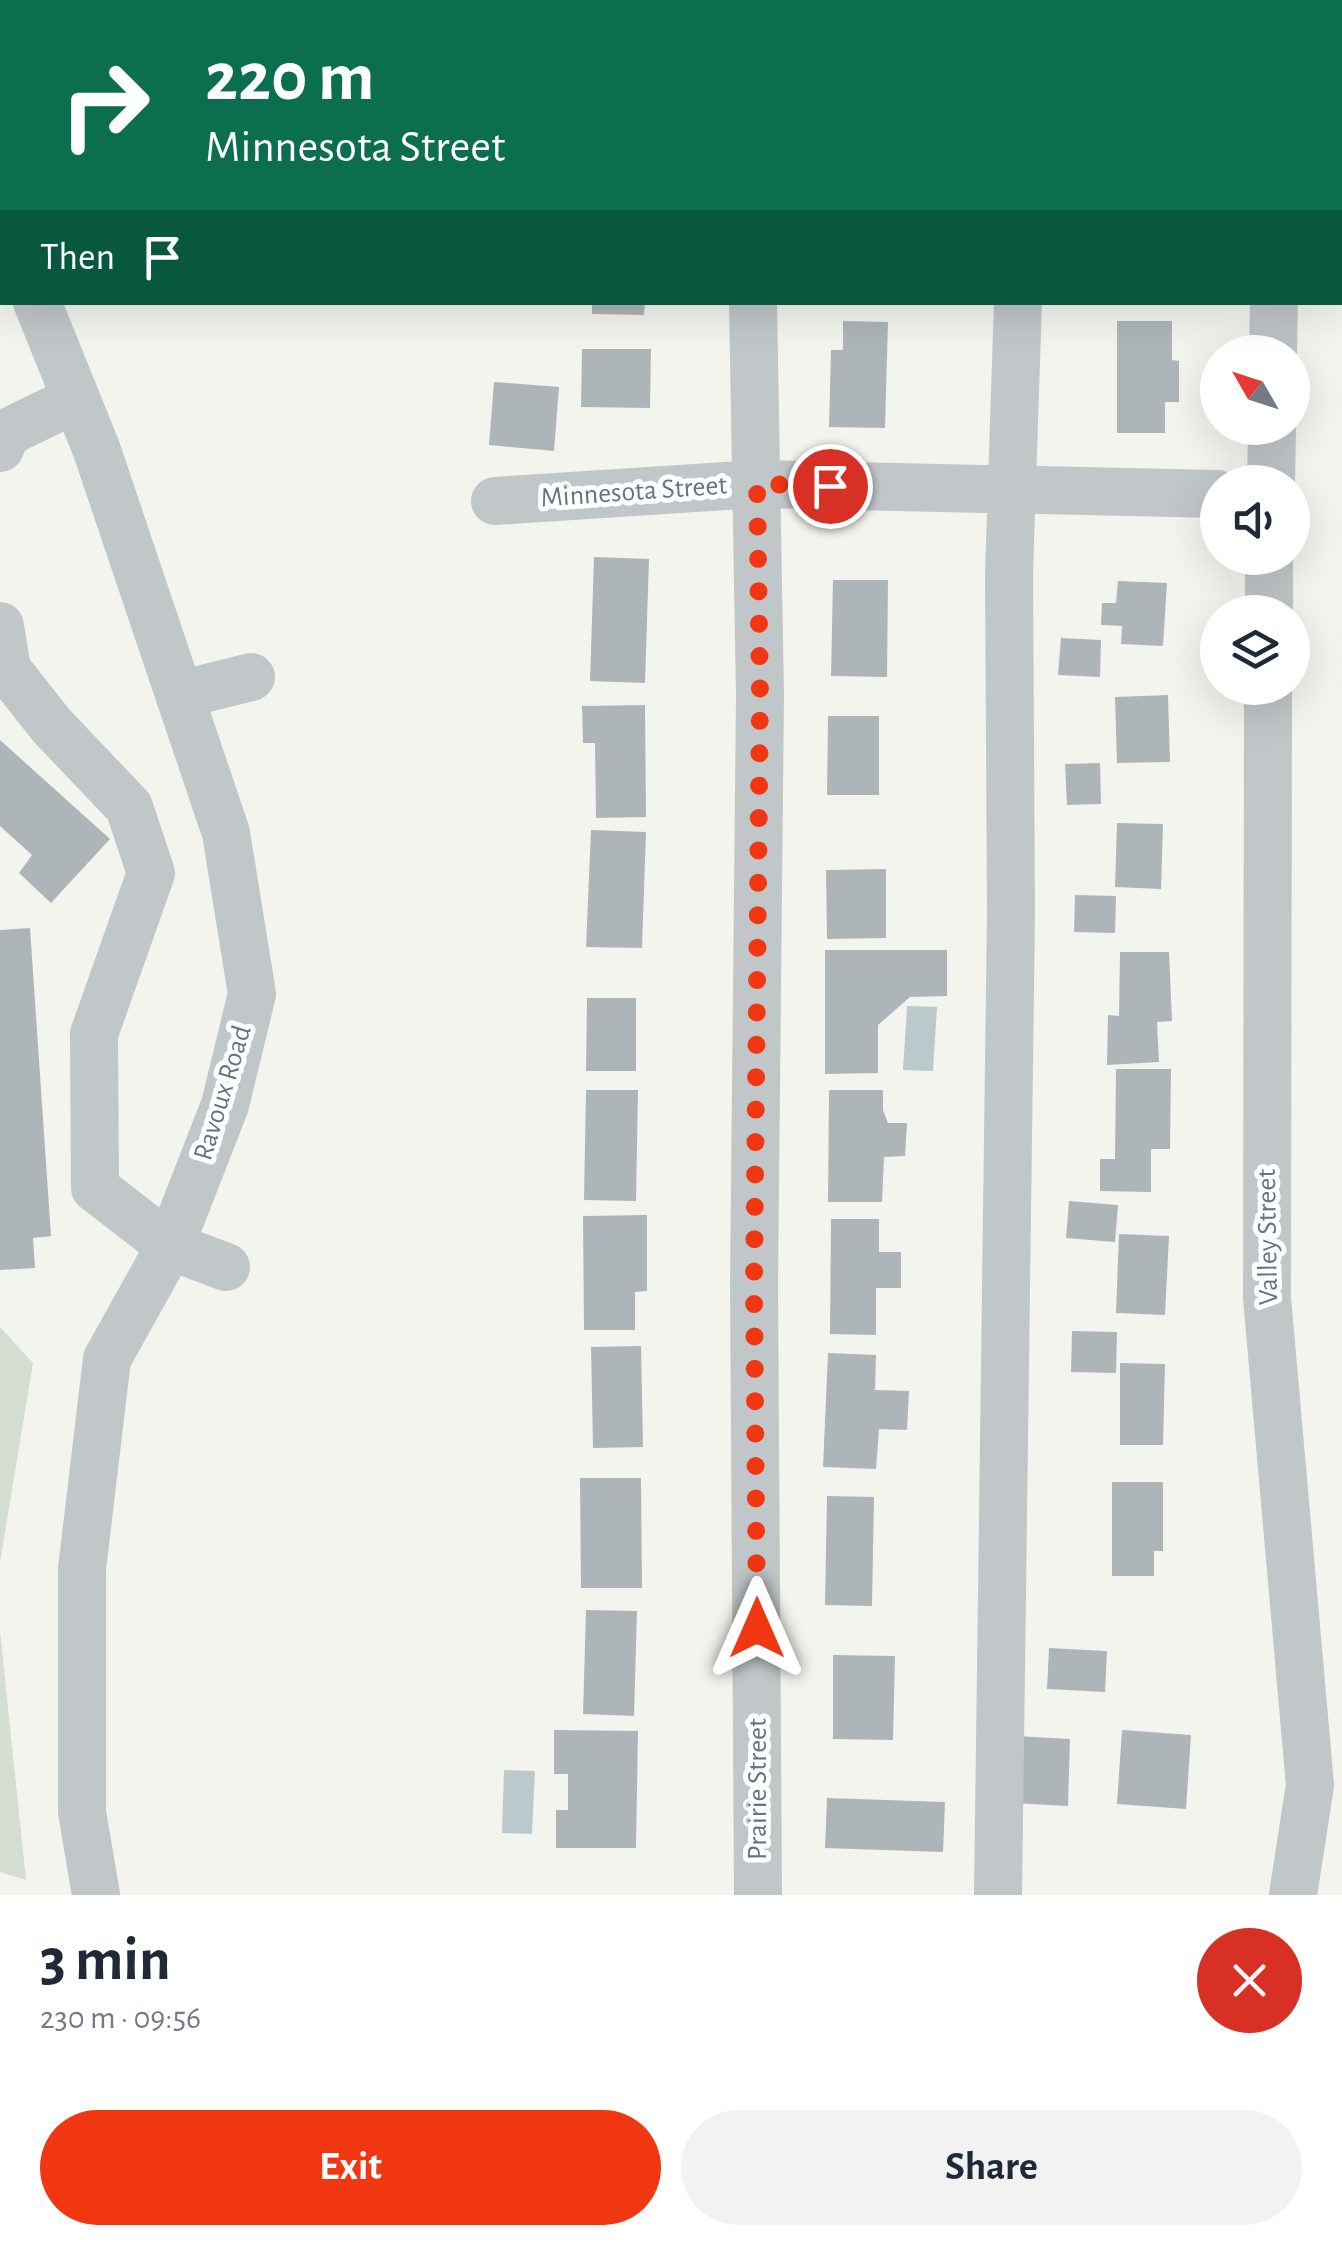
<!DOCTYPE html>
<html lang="en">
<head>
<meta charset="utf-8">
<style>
  body { margin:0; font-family:"Alegreya Sans",sans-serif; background:#f2f2f3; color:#1f2937; height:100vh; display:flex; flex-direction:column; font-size:38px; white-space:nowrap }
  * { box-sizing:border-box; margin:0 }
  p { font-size:32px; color:#747a83 }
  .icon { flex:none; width:55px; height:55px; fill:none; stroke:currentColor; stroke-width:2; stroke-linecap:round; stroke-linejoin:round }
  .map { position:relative; height:1895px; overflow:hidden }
  .side { display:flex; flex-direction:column; background:#fff; flex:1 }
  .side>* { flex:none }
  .top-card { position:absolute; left:0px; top:0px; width:1342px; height:305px; box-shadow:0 10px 40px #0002; background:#0b6e4f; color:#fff; overflow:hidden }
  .needle { width:65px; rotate:309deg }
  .controls { position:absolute; left:1200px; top:335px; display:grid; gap:20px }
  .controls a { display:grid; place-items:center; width:110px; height:110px; border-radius:50%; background:#fff; box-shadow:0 10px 40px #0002; font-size:50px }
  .pin { position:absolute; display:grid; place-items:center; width:85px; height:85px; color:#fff; margin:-42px; border:5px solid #fff; border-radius:50%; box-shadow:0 2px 10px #0007 }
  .me { position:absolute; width:110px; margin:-55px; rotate:0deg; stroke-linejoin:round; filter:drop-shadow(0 0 8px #0008) }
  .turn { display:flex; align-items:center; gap:35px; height:210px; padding:0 40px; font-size:45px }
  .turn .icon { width:130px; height:130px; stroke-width:2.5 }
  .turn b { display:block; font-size:70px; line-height:85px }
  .then { display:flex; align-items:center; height:95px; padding:0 40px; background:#0003; gap:20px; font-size:38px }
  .round { display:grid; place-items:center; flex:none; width:105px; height:105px; border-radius:52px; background:#f2f2f3 }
  .overview { display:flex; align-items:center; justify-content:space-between; height:170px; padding:0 40px }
  h1 { font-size:60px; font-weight:700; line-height:75px }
  .button { display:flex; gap:20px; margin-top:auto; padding:20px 40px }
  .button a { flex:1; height:115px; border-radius:60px; background:#f13712; color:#fff; font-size:40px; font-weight:700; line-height:115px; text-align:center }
  .button a+a { background:#f2f2f3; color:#1f2937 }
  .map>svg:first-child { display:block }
  .green { fill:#d5dcd0 }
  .water { fill:#bbc9cd }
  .building { fill:#adb5b9 }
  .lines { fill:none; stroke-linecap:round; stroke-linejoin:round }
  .minor { stroke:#c1c6c8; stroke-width:48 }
  .route { stroke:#f13712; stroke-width:18; stroke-dasharray:0 32.4 }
  .labels { text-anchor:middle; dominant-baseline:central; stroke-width:10; stroke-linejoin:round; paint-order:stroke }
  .street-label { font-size:28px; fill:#617683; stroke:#fff }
</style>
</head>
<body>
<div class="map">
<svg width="1342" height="1895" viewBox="0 0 1342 1895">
  <rect width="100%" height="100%" fill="#f4f4ef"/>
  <path class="green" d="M0,1327L33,1363L0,1563Z
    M0,1631L26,1880L0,1872Z"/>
  <path class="water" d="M907,1006L937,1007L933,1071L903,1070Z
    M504,1770L535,1771L532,1834L502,1833Z"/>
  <path class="building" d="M592,302H645L644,315L592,314Z
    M843,321L888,322L885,428L829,427L831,350H843Z
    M1117,321H1172V360L1179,361V402H1165V433H1117Z
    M582,349H651L650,408L581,407Z
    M494,382L559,387L554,451L489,445Z
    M594,557L649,559L645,683L590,681Z
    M833,580H888L887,677L831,676Z
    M1118,581L1167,583L1163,646L1121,644L1122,626L1101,625L1102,603H1116Z
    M1061,638L1101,640L1100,677L1058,675Z
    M1168,695L1170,762L1117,763L1115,697Z
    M645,705L646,817L596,818L595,743H583L582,706Z
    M828,716H879V795H827Z
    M0,740L110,839L51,903L19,873L32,855L0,826Z
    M1100,763L1101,804L1067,805L1065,764Z
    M1117,823L1163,824L1161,889L1115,887Z
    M591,830L646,832L642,948L586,947Z
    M886,869V938L827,939L826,870Z
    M1075,895L1116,896L1115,933L1074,932Z
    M30,928L51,1236L33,1238L35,1268L0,1270V930Z
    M825,950H947V996L910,997L878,1025V1073L825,1074Z
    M1120,952H1169L1172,1021L1157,1022L1159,1062L1107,1065L1108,1015L1119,1016Z
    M587,998H636V1071H586Z
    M1116,1069H1171L1170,1149H1151V1192L1100,1191V1159H1115Z
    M586,1090H638L636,1201L584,1200Z
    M829,1090H883V1110L888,1123H907L905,1156L884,1157L882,1202H828Z
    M1069,1201L1118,1205L1115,1242L1066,1238Z
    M647,1215V1291L635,1292V1330H584L583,1216Z
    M831,1219H879V1252H901V1288H876V1335L830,1334Z
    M1119,1234L1169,1236L1165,1315L1116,1313Z
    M1072,1331L1117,1332L1116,1373L1071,1372Z
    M641,1346L643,1447L593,1448L591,1347Z
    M828,1353L876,1355L875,1390L909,1391L907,1430L879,1429L876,1469L823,1467Z
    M1120,1363L1165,1364L1163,1445H1120Z
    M580,1478H641L642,1588H581Z
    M1112,1482H1163V1551H1154V1576H1112Z
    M827,1496L874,1497L872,1606L825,1605Z
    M586,1610L637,1611L634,1716L583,1714Z
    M1049,1648L1107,1651L1105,1692L1047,1689Z
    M833,1655L895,1656L893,1740L833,1739Z
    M554,1730L638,1731L636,1848H556V1810H568V1774H554Z
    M1122,1730L1191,1735L1186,1809L1117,1804Z
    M1016,1736L1070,1739L1068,1806L1011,1803Z
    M827,1798L945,1802L943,1852L825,1848Z"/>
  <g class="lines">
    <path class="minor" d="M229,0V2
      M749,2V0
      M1021,2V0
      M1279,2V0
      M0,211L2,217
      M37,302L96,448L226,833L252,994L225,1105L170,1246L107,1359L82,1569V1812L96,1895
      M753,302L760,695L754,1284L758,1895
      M1273,352L1274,302
      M0,448L6,433L76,399
      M1271,482L1272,428
      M495,501L757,484L1218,494
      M1269,612V558
      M0,626L7,669L51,725L129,807L151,873L94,1034L95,1188L170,1246L226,1267
      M1268,688L1267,1298L1310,1785L1293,1895
      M179,695L251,677
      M998,1895L1011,912L1009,573L1018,302"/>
  </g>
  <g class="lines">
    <path class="route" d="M757,1628L754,1284L760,695L757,484L830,486"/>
  </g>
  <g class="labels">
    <g class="street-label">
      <text transform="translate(634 492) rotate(-4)">Minnesota Street</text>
      <text transform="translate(223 1093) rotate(-73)">Ravoux Road</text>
      <text transform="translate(1268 1237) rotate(-91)">Valley Street</text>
      <text transform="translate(758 1789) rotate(-90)">Prairie Street</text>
    </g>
  </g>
</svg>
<div class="controls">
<a><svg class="needle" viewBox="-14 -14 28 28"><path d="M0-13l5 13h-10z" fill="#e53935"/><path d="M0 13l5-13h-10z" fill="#747a83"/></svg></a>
<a><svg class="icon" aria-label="sound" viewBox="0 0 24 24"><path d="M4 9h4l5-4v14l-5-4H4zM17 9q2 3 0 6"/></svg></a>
<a><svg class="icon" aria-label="layers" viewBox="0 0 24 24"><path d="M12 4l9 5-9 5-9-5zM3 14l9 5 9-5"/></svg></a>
</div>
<div class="pin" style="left:830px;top:486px;background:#d93025"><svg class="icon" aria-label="arrive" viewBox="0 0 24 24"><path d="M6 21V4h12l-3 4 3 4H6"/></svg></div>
<svg class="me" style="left:757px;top:1628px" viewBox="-20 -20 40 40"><path d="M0-17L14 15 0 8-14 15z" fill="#f13712" stroke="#fff" stroke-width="4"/></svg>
<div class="top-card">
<div class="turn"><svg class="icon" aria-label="right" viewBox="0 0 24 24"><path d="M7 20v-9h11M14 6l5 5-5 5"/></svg><div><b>220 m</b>Minnesota Street</div></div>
<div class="then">Then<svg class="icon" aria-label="arrive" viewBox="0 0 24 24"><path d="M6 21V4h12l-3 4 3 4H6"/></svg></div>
</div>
</div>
<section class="side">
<div class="overview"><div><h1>3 min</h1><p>230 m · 09:56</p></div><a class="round" style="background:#d93025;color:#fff"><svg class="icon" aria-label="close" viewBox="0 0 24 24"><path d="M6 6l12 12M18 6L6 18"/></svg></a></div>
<div class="button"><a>Exit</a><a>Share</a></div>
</section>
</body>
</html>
